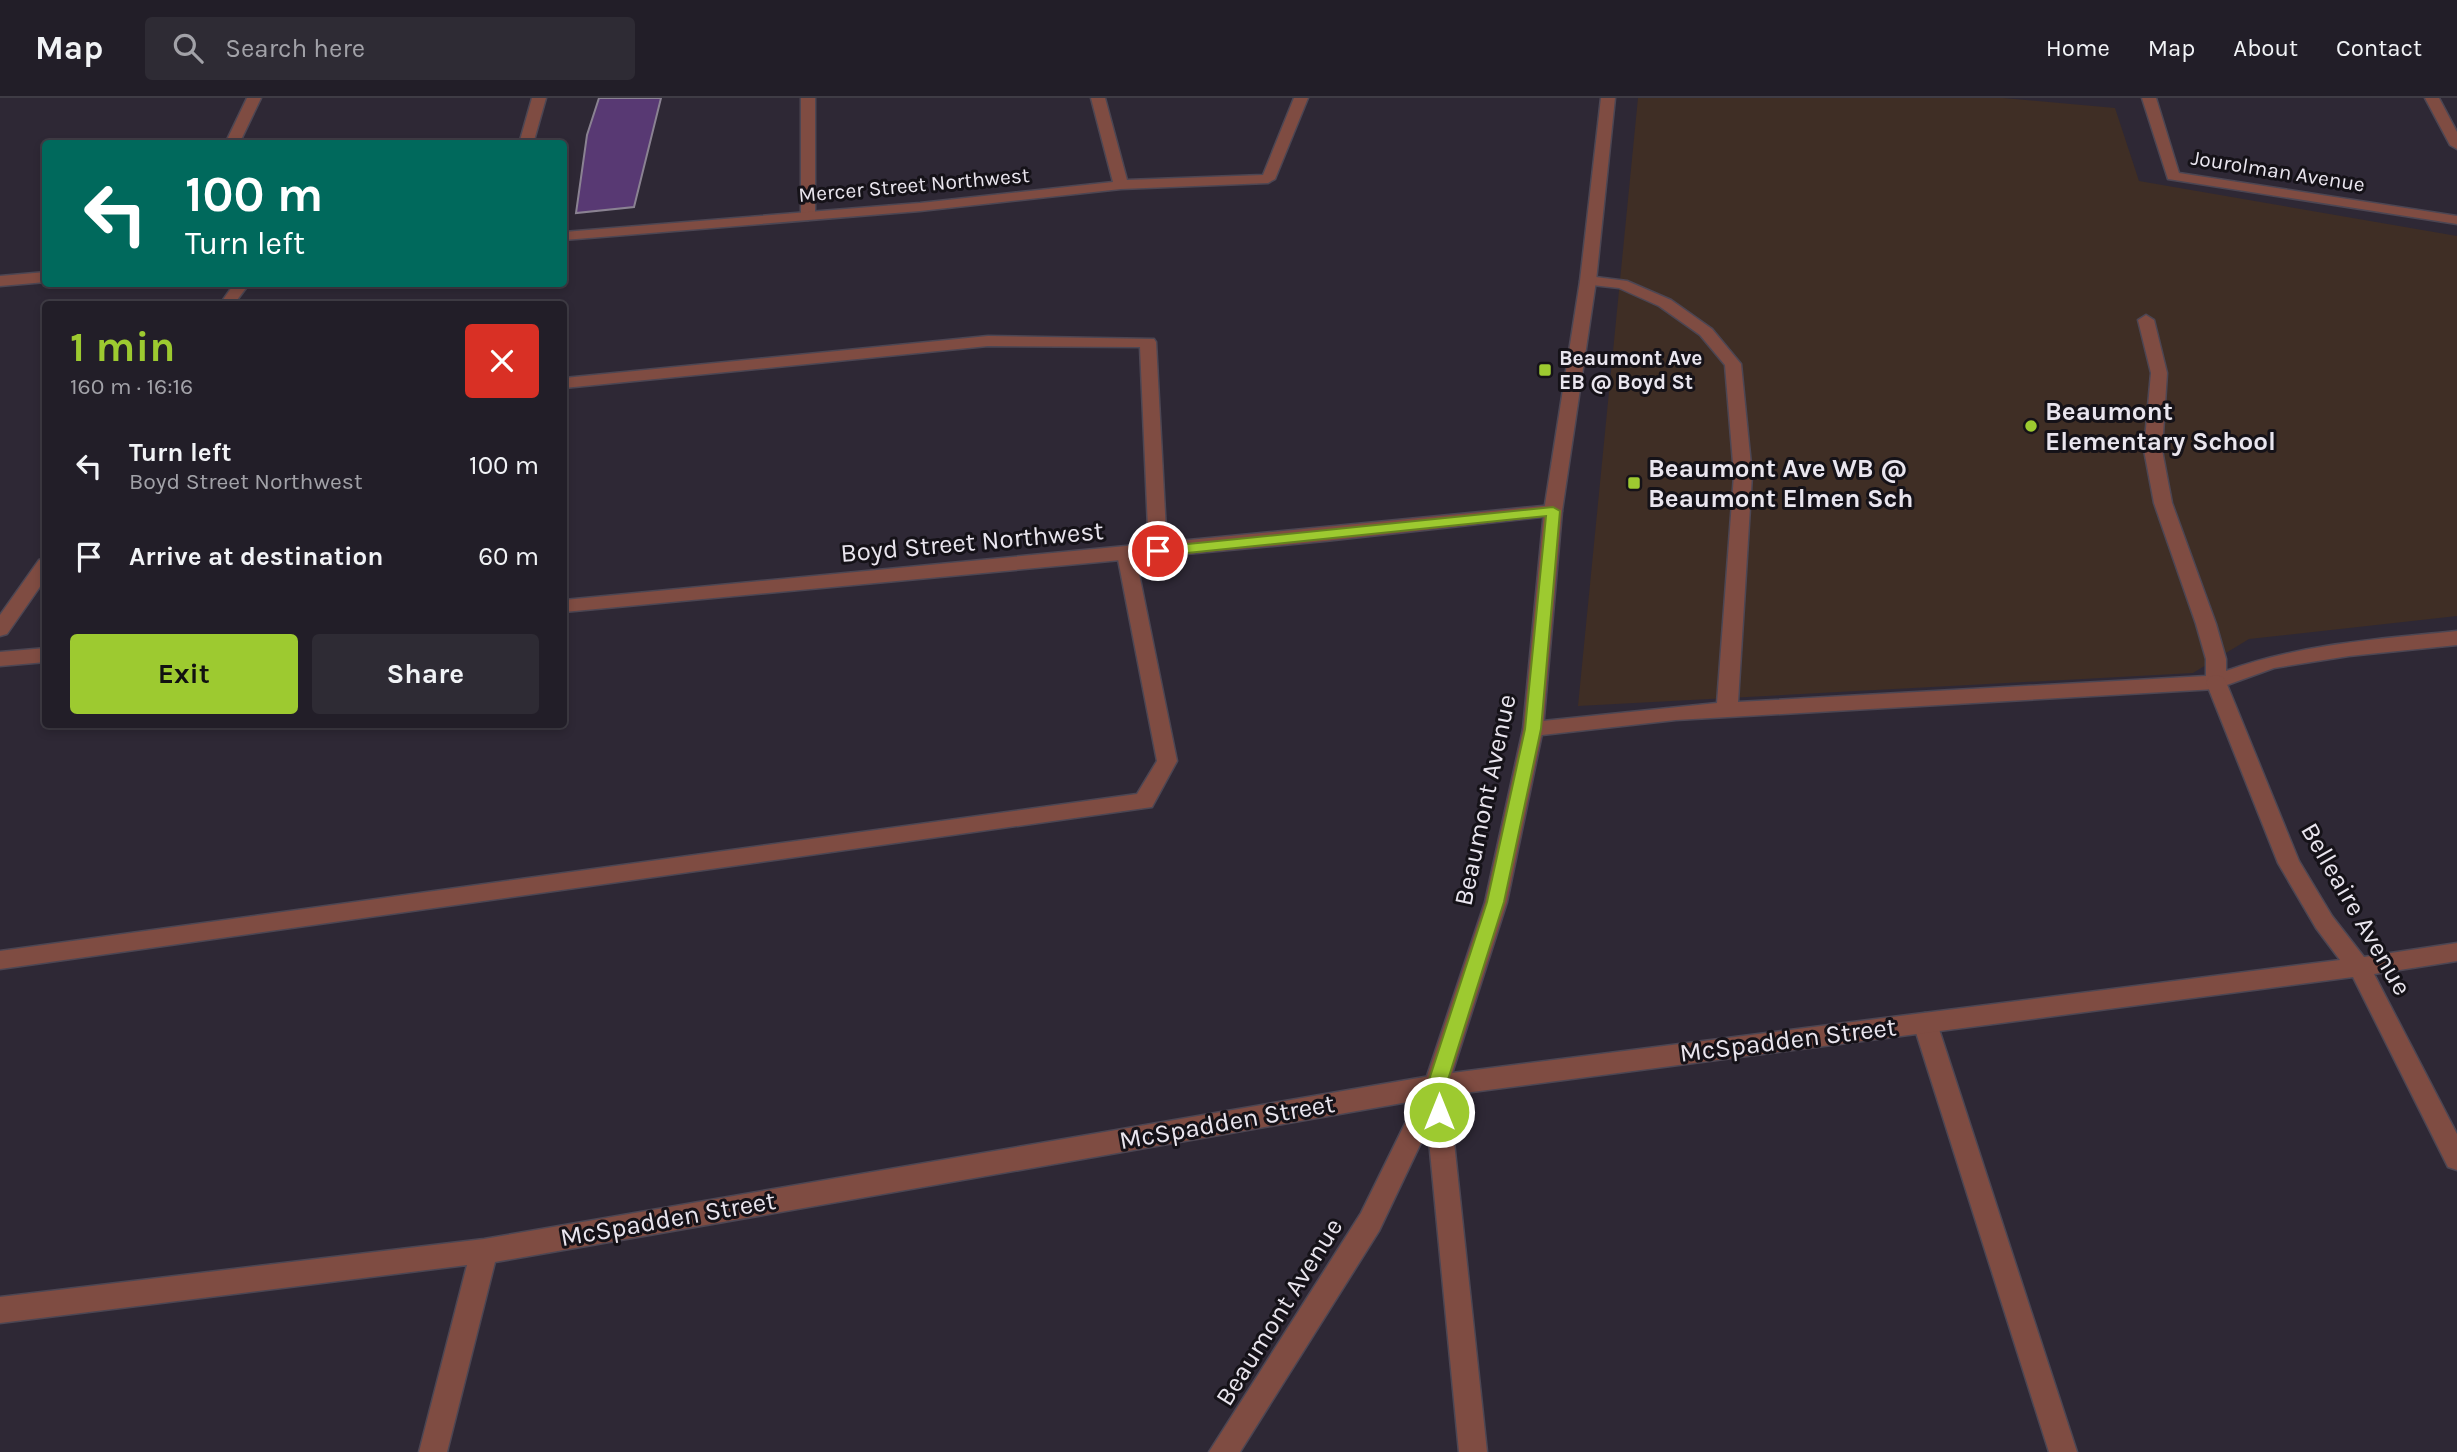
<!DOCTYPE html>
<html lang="en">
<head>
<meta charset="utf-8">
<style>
  body { margin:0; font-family:Karla,sans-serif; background:#2e2b34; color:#f1f3f6; height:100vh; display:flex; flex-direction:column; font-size:26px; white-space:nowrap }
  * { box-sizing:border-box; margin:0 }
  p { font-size:23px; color:#a2a2a8 }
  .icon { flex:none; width:38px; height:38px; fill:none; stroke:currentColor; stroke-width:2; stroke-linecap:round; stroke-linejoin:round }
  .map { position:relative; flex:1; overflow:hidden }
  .details { position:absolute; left:42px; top:203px; width:525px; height:427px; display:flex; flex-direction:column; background:#221e28; border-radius:7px; box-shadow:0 4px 10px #0003,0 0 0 2px #3f3c45 }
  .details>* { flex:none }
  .top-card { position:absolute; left:42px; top:42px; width:525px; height:147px; border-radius:7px; box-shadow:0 4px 10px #0003,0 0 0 2px #3f3c45; background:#00695c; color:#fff; overflow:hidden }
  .pin { position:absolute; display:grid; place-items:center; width:60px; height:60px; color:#fff; margin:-30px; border:4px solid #fff; border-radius:50%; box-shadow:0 2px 7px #0007 }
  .me { position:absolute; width:77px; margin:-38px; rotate:0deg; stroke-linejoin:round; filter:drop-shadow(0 0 5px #0008) }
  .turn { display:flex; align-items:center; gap:24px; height:147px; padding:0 28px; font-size:32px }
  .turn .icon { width:91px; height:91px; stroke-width:2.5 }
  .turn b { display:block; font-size:49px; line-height:60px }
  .round { display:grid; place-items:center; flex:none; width:74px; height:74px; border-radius:7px; background:#2e2b34 }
  .summary { display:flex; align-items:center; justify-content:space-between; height:119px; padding:0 28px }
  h1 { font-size:42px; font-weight:700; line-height:52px; color:#9dca30 }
  .action { display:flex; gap:14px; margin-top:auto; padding:14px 28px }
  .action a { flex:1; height:80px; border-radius:7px; background:#9dca30; color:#111; font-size:28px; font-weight:700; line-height:80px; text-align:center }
  .action a+a { background:#2e2b34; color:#f1f3f6 }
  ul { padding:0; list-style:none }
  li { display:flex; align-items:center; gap:21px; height:91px; padding:0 28px }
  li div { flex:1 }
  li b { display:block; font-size:26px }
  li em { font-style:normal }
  header { display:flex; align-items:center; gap:42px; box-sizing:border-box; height:98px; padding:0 35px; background:#221e28; border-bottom:2px solid #3f3c45 }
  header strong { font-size:33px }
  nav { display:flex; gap:38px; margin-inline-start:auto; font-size:24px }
  .search { width:490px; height:63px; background:#2e2b34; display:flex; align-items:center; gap:18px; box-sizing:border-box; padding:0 24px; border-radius:7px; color:#a2a2a8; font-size:26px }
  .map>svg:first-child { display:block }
  .education { fill:#3f2e25 }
  .building { fill:#583973; stroke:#8a8292; stroke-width:2 }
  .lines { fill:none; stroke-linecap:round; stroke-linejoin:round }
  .service-casing { stroke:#4c4653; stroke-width:3 }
  .minor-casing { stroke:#4c4653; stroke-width:3 }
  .tertiary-casing { stroke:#4c4653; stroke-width:3 }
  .service { fill:#7f4c42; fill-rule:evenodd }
  .minor { fill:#7f4c42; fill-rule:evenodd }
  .tertiary { fill:#7f4c42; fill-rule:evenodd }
  .route { fill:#9dca30; stroke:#66831f; stroke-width:2 }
  .poi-dot { fill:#9dca30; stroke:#151218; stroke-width:2.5 }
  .labels { text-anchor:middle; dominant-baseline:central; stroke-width:6; stroke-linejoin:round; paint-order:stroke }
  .far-street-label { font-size:21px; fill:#e9e5ee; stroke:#151218 }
  .far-poi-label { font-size:21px; font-weight:bold; fill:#e9e5ee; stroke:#151218; text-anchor:start }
  .poi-label { font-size:26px; font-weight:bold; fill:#e9e5ee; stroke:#151218; text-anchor:start }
  .street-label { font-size:26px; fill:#e9e5ee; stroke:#151218 }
</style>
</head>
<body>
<header>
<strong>Map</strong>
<div class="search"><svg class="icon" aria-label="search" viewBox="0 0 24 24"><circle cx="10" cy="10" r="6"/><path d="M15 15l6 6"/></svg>Search here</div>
<nav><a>Home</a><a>Map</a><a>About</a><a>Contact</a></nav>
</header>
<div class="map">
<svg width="2457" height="1354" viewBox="0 0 2457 1354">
  <rect width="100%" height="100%" fill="#2e2835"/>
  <path class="education" d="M1638,0H2003L2115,10L2139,83L2457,138V518L2249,541L2193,575L1578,608Z"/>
  <path class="building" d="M599,0H661L634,109L576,115L587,37Z"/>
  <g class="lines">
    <g class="service-casing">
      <path id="service" d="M247,0H261L239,46H225Z
        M801,0H815V118L808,122L801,118Z
        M2425,0H2439L2457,34V51L2450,47Z
        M1588,178L1627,183L1671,202L1712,231L1741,266L1752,377L1738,604L2206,578V561L2196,526L2154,405L2144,352L2151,275L2138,222L2146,217L2154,222L2167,275L2162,352L2172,405L2216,526L2226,561V573C2300,546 2379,541 2457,533V547L2349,558L2274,570L2216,591L1676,622L1533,638L1526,636L1523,631L1526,626L1533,624L1717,605L1734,377L1725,267L1700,237L1659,208L1619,190L1583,186L1580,183Z
        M988,238L1154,241L1156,244L1167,453L1165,457L1158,459L1149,453L1140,249L988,248L564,290V280Z
        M1126,450L1135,456L1177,663L1152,709L0,871V853L1137,696L1157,663L1117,456Z
        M1925,915L1933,918L1937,925L2077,1354H2049L1913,925L1917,918Z"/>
    </g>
    <g class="minor-casing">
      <path id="minor" d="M532,0H546L533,46H519Z
        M1091,0H1105L1127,82L1263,77L1294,0H1308L1275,81L1268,85L1121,91L920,113L564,142V134L920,105L1113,84Z
        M2142,0H2156L2179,75L2457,118V126L2168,81Z
        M46,174V184L0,188V178Z
        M234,186H249L234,206H220Z
        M1553,407L1559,409L1562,413L1559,417L1325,443L564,514V502Z
        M46,460V480L7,536L0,538V517L39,462Z
        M46,550V564L0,568V554Z
        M2216,577L2223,579L2226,584L2299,763L2332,818L2364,859L2457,845V863L2374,876L2457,1036V1072L2448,1069L2353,879L1449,997L1487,1354H1459L1425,1001L495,1164L447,1354H419L467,1167L0,1225V1199L484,1141L1436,977L2340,862L2316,830L2278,765L2206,584L2209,579Z"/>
    </g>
    <g class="tertiary-casing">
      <path id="tertiary" d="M1601,0H1615L1596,183L1562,413L1543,631L1507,804L1448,988L1379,1133L1240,1354H1209L1361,1115L1424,987L1485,804L1523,631L1544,413L1580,183Z"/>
    </g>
    <use href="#service" class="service"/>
    <use href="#minor" class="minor"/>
    <use href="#tertiary" class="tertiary"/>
  </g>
  <path class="route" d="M1553,409L1560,413L1541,631L1504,804L1446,988L1448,1014L1446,1020L1439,1022L1432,1020L1427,988L1487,804L1525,631L1546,418L1158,458L1151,453L1158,449Z"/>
  <g class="poi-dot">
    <rect x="1538" y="265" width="14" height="14" rx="3.5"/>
    <circle cx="2031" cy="328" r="7"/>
    <rect x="1627" y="378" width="14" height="14" rx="3.5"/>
  </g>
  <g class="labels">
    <g class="far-street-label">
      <text transform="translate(2278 73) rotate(9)">Jourolman Avenue</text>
      <text transform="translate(914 87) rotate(-5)">Mercer Street Northwest</text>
    </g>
    <g class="far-poi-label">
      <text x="1559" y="260">Beaumont Ave<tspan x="1559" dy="24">EB @ Boyd St</tspan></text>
    </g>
    <g class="poi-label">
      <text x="2045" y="313">Beaumont<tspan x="2045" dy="30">Elementary School</tspan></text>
      <text x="1648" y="370">Beaumont Ave WB @<tspan x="1648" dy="30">Beaumont Elmen Sch</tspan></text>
    </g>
    <g class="street-label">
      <text transform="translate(972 444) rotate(-5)">Boyd Street Northwest</text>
      <text transform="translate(1485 702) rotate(-78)">Beaumont Avenue</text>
      <text transform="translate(2356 811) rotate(60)">Belleaire Avenue</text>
      <text transform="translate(1788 942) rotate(-7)">McSpadden Street</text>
      <text transform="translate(1227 1024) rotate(-10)">McSpadden Street</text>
      <text transform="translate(668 1121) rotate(-10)">McSpadden Street</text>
      <text transform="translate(1279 1214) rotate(-58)">Beaumont Avenue</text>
    </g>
  </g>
</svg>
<div class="pin" style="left:1158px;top:453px;background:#d93025"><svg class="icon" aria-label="arrive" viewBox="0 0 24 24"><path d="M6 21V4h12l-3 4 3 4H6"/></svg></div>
<svg class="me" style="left:1439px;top:1014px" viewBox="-20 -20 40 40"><circle r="17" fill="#9dca30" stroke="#fff" stroke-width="3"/><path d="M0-11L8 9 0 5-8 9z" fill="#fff"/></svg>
<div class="top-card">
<div class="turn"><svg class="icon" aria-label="left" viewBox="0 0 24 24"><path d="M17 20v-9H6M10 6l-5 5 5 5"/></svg><div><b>100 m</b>Turn left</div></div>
</div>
<section class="details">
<div class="summary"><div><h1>1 min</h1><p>160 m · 16:16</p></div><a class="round" style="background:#d93025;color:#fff"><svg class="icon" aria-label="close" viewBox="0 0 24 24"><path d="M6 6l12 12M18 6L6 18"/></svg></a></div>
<ul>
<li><svg class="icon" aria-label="left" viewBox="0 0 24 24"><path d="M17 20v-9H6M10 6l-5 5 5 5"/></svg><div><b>Turn left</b><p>Boyd Street Northwest</p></div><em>100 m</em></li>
<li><svg class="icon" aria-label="arrive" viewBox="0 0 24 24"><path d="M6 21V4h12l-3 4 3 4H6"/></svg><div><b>Arrive at destination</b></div><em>60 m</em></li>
</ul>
<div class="action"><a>Exit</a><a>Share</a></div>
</section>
</div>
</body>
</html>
